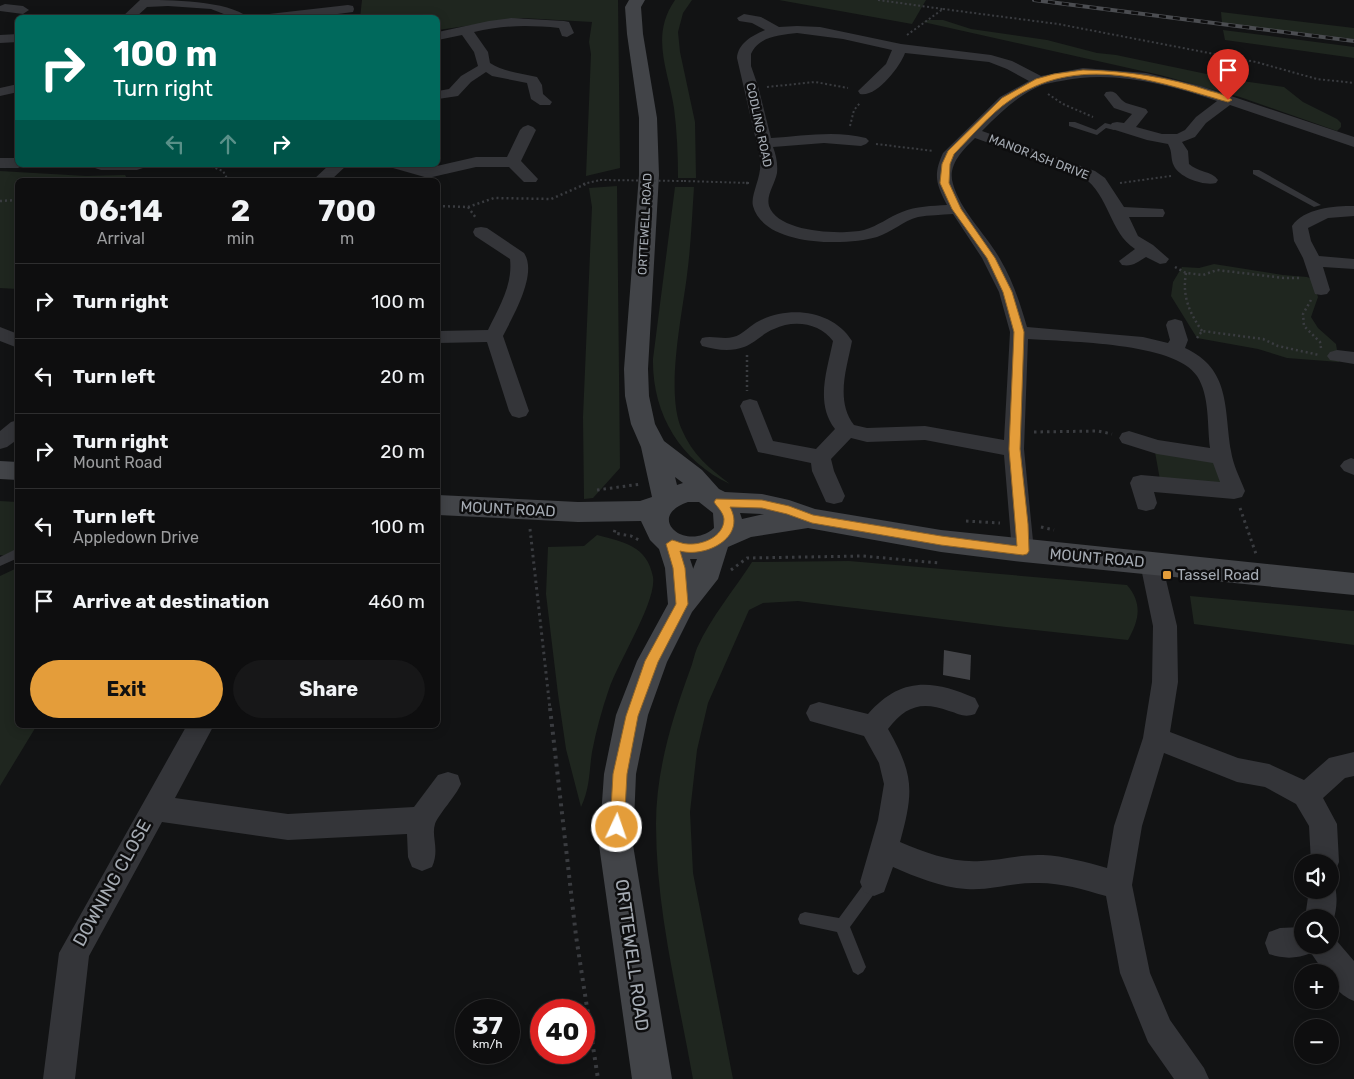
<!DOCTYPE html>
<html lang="en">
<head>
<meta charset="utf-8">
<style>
  body { margin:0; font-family:Rubik,sans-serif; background:#171718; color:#f1f3f6; height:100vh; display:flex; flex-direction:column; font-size:19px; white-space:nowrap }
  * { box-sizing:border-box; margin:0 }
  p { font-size:16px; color:#9b9c9e }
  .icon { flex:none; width:28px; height:28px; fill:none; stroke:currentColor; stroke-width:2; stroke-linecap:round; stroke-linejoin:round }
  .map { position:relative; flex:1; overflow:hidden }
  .sheet { position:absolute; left:15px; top:178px; width:425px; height:550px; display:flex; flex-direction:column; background:#0e0e0f; border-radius:8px; box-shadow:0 2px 12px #0003,0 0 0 1px #2e2e2f }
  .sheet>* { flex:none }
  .banner { position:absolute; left:15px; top:15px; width:425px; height:152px; border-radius:8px; box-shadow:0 2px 12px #0003,0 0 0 1px #2e2e2f; background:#00695c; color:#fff; overflow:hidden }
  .tools { position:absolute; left:1294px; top:854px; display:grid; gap:10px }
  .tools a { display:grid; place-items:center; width:45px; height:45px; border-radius:50%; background:#0e0e0f; box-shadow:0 2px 12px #0003,0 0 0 1px #2e2e2f; font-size:25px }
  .speed { position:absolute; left:455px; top:999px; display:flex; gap:10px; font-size:25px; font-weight:700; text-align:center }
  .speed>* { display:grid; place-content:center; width:65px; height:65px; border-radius:50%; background:#0e0e0f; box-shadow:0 2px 12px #0003,0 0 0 1px #2e2e2f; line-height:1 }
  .speed small { font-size:12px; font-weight:400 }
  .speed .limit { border:8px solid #d22; background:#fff; color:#111 }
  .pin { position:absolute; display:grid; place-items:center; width:42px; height:42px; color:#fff; margin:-51px -21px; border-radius:50% 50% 50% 0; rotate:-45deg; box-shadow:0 0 5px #0007 }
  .pin .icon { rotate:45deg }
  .me { position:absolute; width:55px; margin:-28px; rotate:3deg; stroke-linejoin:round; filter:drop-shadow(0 0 4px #0008) }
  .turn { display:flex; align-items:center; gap:18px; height:105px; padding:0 15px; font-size:22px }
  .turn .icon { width:65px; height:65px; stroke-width:2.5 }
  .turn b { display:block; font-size:35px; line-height:42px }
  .lanes { display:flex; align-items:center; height:48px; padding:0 15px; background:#0003; justify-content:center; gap:25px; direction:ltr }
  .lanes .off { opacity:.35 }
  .eta { display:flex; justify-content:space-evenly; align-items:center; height:85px; text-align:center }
  .eta b { font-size:30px; font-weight:700; line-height:35px }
  .primary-button { display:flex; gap:10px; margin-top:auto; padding:10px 15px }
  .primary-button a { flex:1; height:58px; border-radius:30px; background:#e49d3a; color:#111; font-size:20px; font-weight:700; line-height:58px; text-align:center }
  .primary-button a+a { background:#171718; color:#f1f3f6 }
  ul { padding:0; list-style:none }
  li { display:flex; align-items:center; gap:15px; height:75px; padding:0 15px; border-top:1px solid #2e2e2f }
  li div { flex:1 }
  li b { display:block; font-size:19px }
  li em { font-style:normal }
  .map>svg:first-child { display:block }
  .green { fill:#1f261f }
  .building { fill:#424347 }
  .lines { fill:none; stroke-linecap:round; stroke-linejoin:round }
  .path-far3 { stroke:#3a3c40; stroke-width:2; stroke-dasharray:2 2.5; stroke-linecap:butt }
  .path-far2 { stroke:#3a3c40; stroke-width:2.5; stroke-dasharray:2 3; stroke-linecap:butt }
  .path-far1 { stroke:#3a3c40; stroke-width:3; stroke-dasharray:2.5 4; stroke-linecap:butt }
  .path { stroke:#3a3c40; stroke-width:4; stroke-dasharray:3 5; stroke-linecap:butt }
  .lane { fill:#343539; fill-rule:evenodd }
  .street { fill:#343539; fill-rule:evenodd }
  .secondary { fill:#424448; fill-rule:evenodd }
  .rail-casing { stroke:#4b4d51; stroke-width:4 }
  .rail { stroke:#0e0e0f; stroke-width:2.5; stroke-dasharray:7; stroke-linecap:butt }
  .path-bridge { stroke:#3a3c40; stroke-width:2; stroke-dasharray:2 2.5; stroke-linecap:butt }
  .route { fill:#e49d3a; stroke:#946626 }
  .poi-dot { fill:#e49d3a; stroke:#0e0e0f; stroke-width:2 }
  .labels { text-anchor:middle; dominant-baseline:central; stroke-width:5; stroke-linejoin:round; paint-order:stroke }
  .far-street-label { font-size:12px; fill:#a5abb3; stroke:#0e0e0f }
  .street-label { font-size:15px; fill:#a5abb3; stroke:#0e0e0f }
  .poi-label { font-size:15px; fill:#a5abb3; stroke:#0e0e0f; text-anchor:start }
  .near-street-label { font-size:18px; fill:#a5abb3; stroke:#0e0e0f }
</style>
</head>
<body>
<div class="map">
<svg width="1354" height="1079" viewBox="0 0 1354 1079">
  <rect width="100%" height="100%" fill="#121314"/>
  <path class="green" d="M362,0H618L620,168L586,176L591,54L589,42L592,22L523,18L438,30V18H360Z
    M675,0H692L683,13L678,32L680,52L695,122L696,178H678C678,155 677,131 674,108C668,69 650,36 675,0Z
    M779,0H926L912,24Z
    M1221,12L1354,28V39L1222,23Z
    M927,20H943L971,29L1047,40L1097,53L1116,55L1235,80L1284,87L1303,102L1337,119L1341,123V127L1337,131L1240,97L1160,75L923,22Z
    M1223,30L1354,47V58L1225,40Z
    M0,171L86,176L125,175L128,180H18L17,289L0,288Z
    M617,186L620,468L593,498L584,499L583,417L592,207L589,188Z
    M675,187H694C692,216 691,245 687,275C682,316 665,393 682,430C692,454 710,469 730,484C680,461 652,413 653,359Z
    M1214,264L1283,275L1307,277L1312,279L1318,297L1311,317L1318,328L1336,344L1339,362L1287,358L1258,349L1197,338L1171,296L1173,282L1182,267L1199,268Z
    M1155,452L1219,459L1226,489L1160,480Z
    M0,501L17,502V553L11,557L0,555Z
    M597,535C623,542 647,545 653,577C657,601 617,664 609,689C602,709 596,731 592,752C589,772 590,788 581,807L566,749L558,694L546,594L548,547L584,546Z
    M849,561L1127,585C1143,604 1139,620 1128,640L1006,627L798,601L763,603L749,610L708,703L697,750L690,812L693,873L733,1079H693C678,995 656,910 656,824C656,771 672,719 690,670C693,663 694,655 697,648C711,617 734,590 752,562Z
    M17,568L18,725H37L0,786V576Z
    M1190,596L1354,611V645L1194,624Z"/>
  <path class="building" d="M944,650L971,655L970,680L943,675Z"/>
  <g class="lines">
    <path class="path-far3" d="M878,0L943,9L907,35
      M943,9L1058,24L1256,62L1317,79L1354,83
      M767,87L815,82L848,88
      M1048,94L1063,104L1093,117
      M850,126L854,110L860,103
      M876,144L934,151
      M207,165L223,171L228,180
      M684,181L749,183
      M1120,183L1171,176
      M583,184L600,180"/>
    <path class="path-far2" d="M746,183H749
      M0,201L18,200
      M438,206L468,207L494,198L551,199L588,183
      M468,207L476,218
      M1175,267L1186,273L1203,275L1217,270L1284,278H1300
      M1186,273C1182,296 1189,312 1202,331
      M1311,300L1303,314L1304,326L1320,342L1321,348
      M1197,338L1202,331L1263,339L1278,346L1319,355
      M747,355V391"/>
    <path class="path-far1" d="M1034,432L1098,431L1112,434
      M597,490L641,484
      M1240,508L1256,554
      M966,521L1000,523
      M1041,527L1054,530
      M530,529L550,709
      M615,530L614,533L631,536L639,540
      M731,570L747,558L863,556L939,563"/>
    <path class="path" d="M550,708L576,936L598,1079"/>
    <path class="lane" d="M1069,122H1075L1096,130L1105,123L1113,125L1117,124L1121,126L1114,130L1106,128L1097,135L1069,126Z
      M1253,170H1259L1321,205L1314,207L1253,174Z
      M18,548V558L0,566V557Z
      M874,875L879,877L881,882L879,887L850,927L866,967L863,972L858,975L853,972L837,932L800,924L798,919L800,914L805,912L839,918L869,877Z"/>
    <path class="street" d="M140,0C169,0 228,0 249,18H234L211,9L168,6L147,7L135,18H121Z
      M5,4L23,6L29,10L23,14L0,11V6Z
      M348,5L353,6L354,9L353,12L307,18H263L269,14Z
      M744,14L761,17L779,27L797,26L820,27L901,44L991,55L1012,61L1041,76L1083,68L1146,73L1201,86L1354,137V147L1230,105L1206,123L1195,137L1182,142L1188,151L1189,164C1197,172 1212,171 1218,180L1216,183C1204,186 1180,178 1174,166C1170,158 1173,153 1168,144L1147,140L1112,129L1110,126L1112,123L1117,122L1124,123L1132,114L1114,108L1104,95L1106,92C1118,89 1117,98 1126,103C1132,105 1140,107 1146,109L1148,112L1136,127L1162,134H1177L1185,130L1196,117L1217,101C1167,84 1113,70 1061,81C1055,82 1048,83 1042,85C1018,95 1001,112 982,131L1095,171L1105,178L1124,207L1163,209L1165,213L1163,217H1129L1138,236L1153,245L1169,259L1166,263L1160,264L1146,257C1138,262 1132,267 1122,265L1119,261L1135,249C1109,232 1110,196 1083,177L975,138C963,150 947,165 953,184C961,212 986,234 1000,259C1013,281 1020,303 1027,327L1143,337L1168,343L1170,340L1166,325L1168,321L1175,319L1182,321L1188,340L1185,348C1231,369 1224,409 1231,451C1233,465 1240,478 1245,491L1242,497L1234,499L1154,492L1157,503L1154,509L1146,511L1138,509L1130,483L1133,477L1141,475L1220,482L1213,463L1157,454L1122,443L1119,438L1122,433L1129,431L1158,440L1210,448C1207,425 1210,396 1197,376C1175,342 1068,342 1028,339L1024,449L1034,551L1031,557L1023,560L1015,557L1012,551L1004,455L925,440L867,442L851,438L831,459L834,471L845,496L842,502L834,504L826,502L812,471L811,463L758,452L740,406L743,401L750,399L757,401L773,441L816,449L835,429C815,403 827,371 833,341C820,323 794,319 774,329C763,333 755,343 744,347C731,352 716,350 702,346L700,342L702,338C712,335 723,340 733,337C743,335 750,325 759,321C791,305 833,311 852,341C847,368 835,400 854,425L867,428L925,426L1004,440L1010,332L999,292L982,258L953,214C941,215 929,215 918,217C903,221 892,232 877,237C846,246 764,247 753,206C750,194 763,176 760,158L737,58C738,43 753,35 765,30L752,23L739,21L737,18ZM797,33L843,39L892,50L886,64L858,91L860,94C876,98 900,67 905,53L989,62L1007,69L1029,81L1000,97L943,153C933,175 936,184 947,205C932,206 916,206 902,212C889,217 878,226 864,230C842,235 778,233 769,206C766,195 775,184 777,173C778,164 776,155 773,147L824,143L861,146L866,144L869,141L866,138C836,130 802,136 771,138L758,86L751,66V54C759,36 780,35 797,33Z
      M511,18L564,21L569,22L574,33L567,37L562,36L559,28C529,25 502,25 474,32L488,52L490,63C504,72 521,73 537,77L542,85L543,94L552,102L550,105H540L531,99L527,83L492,76L486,72L471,82L458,96L438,99V91L449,89L461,76L478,66L474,52L462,35L438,40V32L489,21Z
      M18,34V42L0,43V35Z
      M18,84V92L0,96V88Z
      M528,125L533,127L536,130L521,161L538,179L536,182H524L509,167H476L428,178L393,168L391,165H417L428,168L476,157H507L520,130L523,127Z
      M0,158H18V165H24L18,168H0Z
      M93,165H145L143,168L137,170H101L95,168Z
      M329,165H347L331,180H313Z
      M1354,206V216L1328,218L1308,228L1311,241L1319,256L1354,259V269L1323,267L1330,290L1327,294L1321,295L1315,294L1303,258L1294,241L1292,226C1304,208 1334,206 1354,206Z
      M481,227L487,228L524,253C538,274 513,316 503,336L529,411L526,416L519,418L512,416L509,411L487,342L438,343V331L488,330C499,307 513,285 510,259L475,236L473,232L475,228Z
      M0,327L18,334V348L0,341Z
      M1337,350L1354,352V364L1330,360L1327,356L1330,352Z
      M18,420V439L7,447L0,449V431L11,422Z
      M1351,458L1354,459V475L1344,471L1340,466L1344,461Z
      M1151,554L1159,557L1162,563L1177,626L1178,682L1170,732L1238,758L1269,764L1304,780L1329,758L1354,752V776L1345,778L1323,798L1337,824L1339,862L1335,872L1330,874V862H1311L1309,826L1296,804L1265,787L1237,782L1164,753L1142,826L1132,885L1150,973L1170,1020L1204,1068L1209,1079H1174L1148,1042L1120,973L1106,896C1082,889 1059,882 1034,883C1011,883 989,891 966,889C940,887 916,877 893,867L884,892L874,896L864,892L860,882L878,820L884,784L879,763L864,736L810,721L806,713L810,705L819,702L868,714C900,677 932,679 975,698L979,706L975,714C964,718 960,714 949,711C921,701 906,706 888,729C914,775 914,791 900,842C926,853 953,863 981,861C1002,860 1022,854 1043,855C1064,856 1086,862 1107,868L1114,826L1143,738L1152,682L1153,626L1140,563L1143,557Z
      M187,725H214L175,798L288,814L414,807L438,775L448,772L458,775L461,784C456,796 438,815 435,824C431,837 440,849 432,867L422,871L412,867L408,857L407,834L288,840L162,822L89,956L75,1079H43L59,953Z
      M1330,879L1333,880C1339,895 1337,914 1330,929V918H1305L1309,890H1330Z
      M1302,927V945H1330V933L1354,961V1001C1342,996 1330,986 1330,972H1324L1311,953C1297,959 1283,959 1269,954L1265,943L1269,932L1280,928Z"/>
    <path class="secondary" d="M629,0H645L641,7L643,34L657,118L659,175L648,369L649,396L655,424L664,441L702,470L719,489L725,492L762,494L789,500L815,509L941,530L1354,573V595L1023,562L941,552L808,528L751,537L728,547L718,579L692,612L667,662L648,715L636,774L633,845L672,1079H632L599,845L604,774L616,715L637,661L668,604L665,568L659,549L650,540L641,521L578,522L438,515V495L578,502L640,501L652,497L641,447L631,424L625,396L624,369L639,175V118L627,34L625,7ZM675,477L683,483L677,485ZM688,502H699L713,513L714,528C686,553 644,517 688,502ZM740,513L762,514H764L742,519ZM690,559H697L693,569V568Z
      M0,461L18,462V480L0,479Z"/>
    <g class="rail-casing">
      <path id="rail" d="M1034,0L1354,41"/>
    </g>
    <use href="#rail" class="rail"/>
    <path class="path-bridge" d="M600,180L684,181"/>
  </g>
  <path class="route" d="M1083,70C1127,71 1169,77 1210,91C1218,93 1226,95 1232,100L1228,102C1154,81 1079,52 1009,101C991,113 970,138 954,154L950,164L949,183L961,209L995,258L1012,292L1024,332L1020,449L1028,524L1029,551L1027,554L1023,555L941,545L812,523L787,514L762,508L730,507C747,538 705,558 680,551L685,568L688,604L658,662L638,716L627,774L624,827L622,832L617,834L612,832L610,827L613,774L626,716L645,661L676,604L673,568L666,544L672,540C677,541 682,544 688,544C702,545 724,537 724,519C723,512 718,508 714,502L716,499L762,500L789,506L813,515L941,536L1017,546L1009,449L1014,332L1003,292L987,258L952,209L940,183L942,164L948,151L1002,98L1036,79L1054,74Z"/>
  <rect class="poi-dot" x="1162" y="570" width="10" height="10" rx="2.5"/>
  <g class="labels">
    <g class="far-street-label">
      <text transform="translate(759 125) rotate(78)">CODLING ROAD</text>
      <text transform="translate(1039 157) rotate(21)">MANOR ASH DRIVE</text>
      <text transform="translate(645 224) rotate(-87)">ORTTEWELL ROAD</text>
    </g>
    <g class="street-label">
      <text transform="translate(508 509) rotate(3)">MOUNT ROAD</text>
      <text transform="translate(1097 558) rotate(5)">MOUNT ROAD</text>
    </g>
    <g class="poi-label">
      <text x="1177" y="575">Tassel Road</text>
    </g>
    <g class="near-street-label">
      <text transform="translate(112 883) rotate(-61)">DOWNING CLOSE</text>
      <text transform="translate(632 955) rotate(82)">ORTTEWELL ROAD</text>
    </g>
  </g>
</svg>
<div class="tools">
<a><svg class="icon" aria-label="sound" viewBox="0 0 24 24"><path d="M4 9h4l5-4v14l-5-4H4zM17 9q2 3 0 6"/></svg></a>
<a><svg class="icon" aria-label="search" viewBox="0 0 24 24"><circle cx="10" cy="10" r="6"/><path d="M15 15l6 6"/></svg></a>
<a>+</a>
<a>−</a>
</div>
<div class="speed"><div>37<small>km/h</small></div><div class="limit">40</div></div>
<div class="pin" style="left:1228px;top:100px;background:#d93025"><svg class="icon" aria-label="arrive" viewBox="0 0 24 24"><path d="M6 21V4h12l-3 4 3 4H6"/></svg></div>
<svg class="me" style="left:617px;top:827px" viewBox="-20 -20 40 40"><circle r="17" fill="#e49d3a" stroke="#fff" stroke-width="3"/><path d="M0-11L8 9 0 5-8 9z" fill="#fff"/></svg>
<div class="banner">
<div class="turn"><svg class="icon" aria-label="right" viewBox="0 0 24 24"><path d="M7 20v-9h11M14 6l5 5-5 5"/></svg><div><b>100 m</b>Turn right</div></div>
<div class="lanes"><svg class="icon off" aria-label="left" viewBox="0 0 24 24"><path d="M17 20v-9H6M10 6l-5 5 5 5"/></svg><svg class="icon off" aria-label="ahead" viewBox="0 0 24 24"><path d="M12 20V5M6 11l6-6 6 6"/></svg><svg class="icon" aria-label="right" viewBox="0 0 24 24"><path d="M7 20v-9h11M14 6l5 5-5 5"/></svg></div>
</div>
<section class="sheet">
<div class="eta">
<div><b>06:14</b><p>Arrival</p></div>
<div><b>2</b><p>min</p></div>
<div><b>700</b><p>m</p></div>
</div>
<ul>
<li><svg class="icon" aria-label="right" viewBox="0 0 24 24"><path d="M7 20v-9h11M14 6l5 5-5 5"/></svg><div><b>Turn right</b></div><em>100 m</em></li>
<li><svg class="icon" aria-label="left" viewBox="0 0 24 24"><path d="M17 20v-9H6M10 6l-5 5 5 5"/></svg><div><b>Turn left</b></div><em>20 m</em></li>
<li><svg class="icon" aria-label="right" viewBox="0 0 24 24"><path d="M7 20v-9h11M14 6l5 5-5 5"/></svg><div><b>Turn right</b><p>Mount Road</p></div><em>20 m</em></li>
<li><svg class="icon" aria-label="left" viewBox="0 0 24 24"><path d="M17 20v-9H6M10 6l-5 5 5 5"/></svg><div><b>Turn left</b><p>Appledown Drive</p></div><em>100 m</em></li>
<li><svg class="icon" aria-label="arrive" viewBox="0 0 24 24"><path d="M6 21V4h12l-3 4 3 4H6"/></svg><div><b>Arrive at destination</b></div><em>460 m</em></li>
</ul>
<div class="primary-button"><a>Exit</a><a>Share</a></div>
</section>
</div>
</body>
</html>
